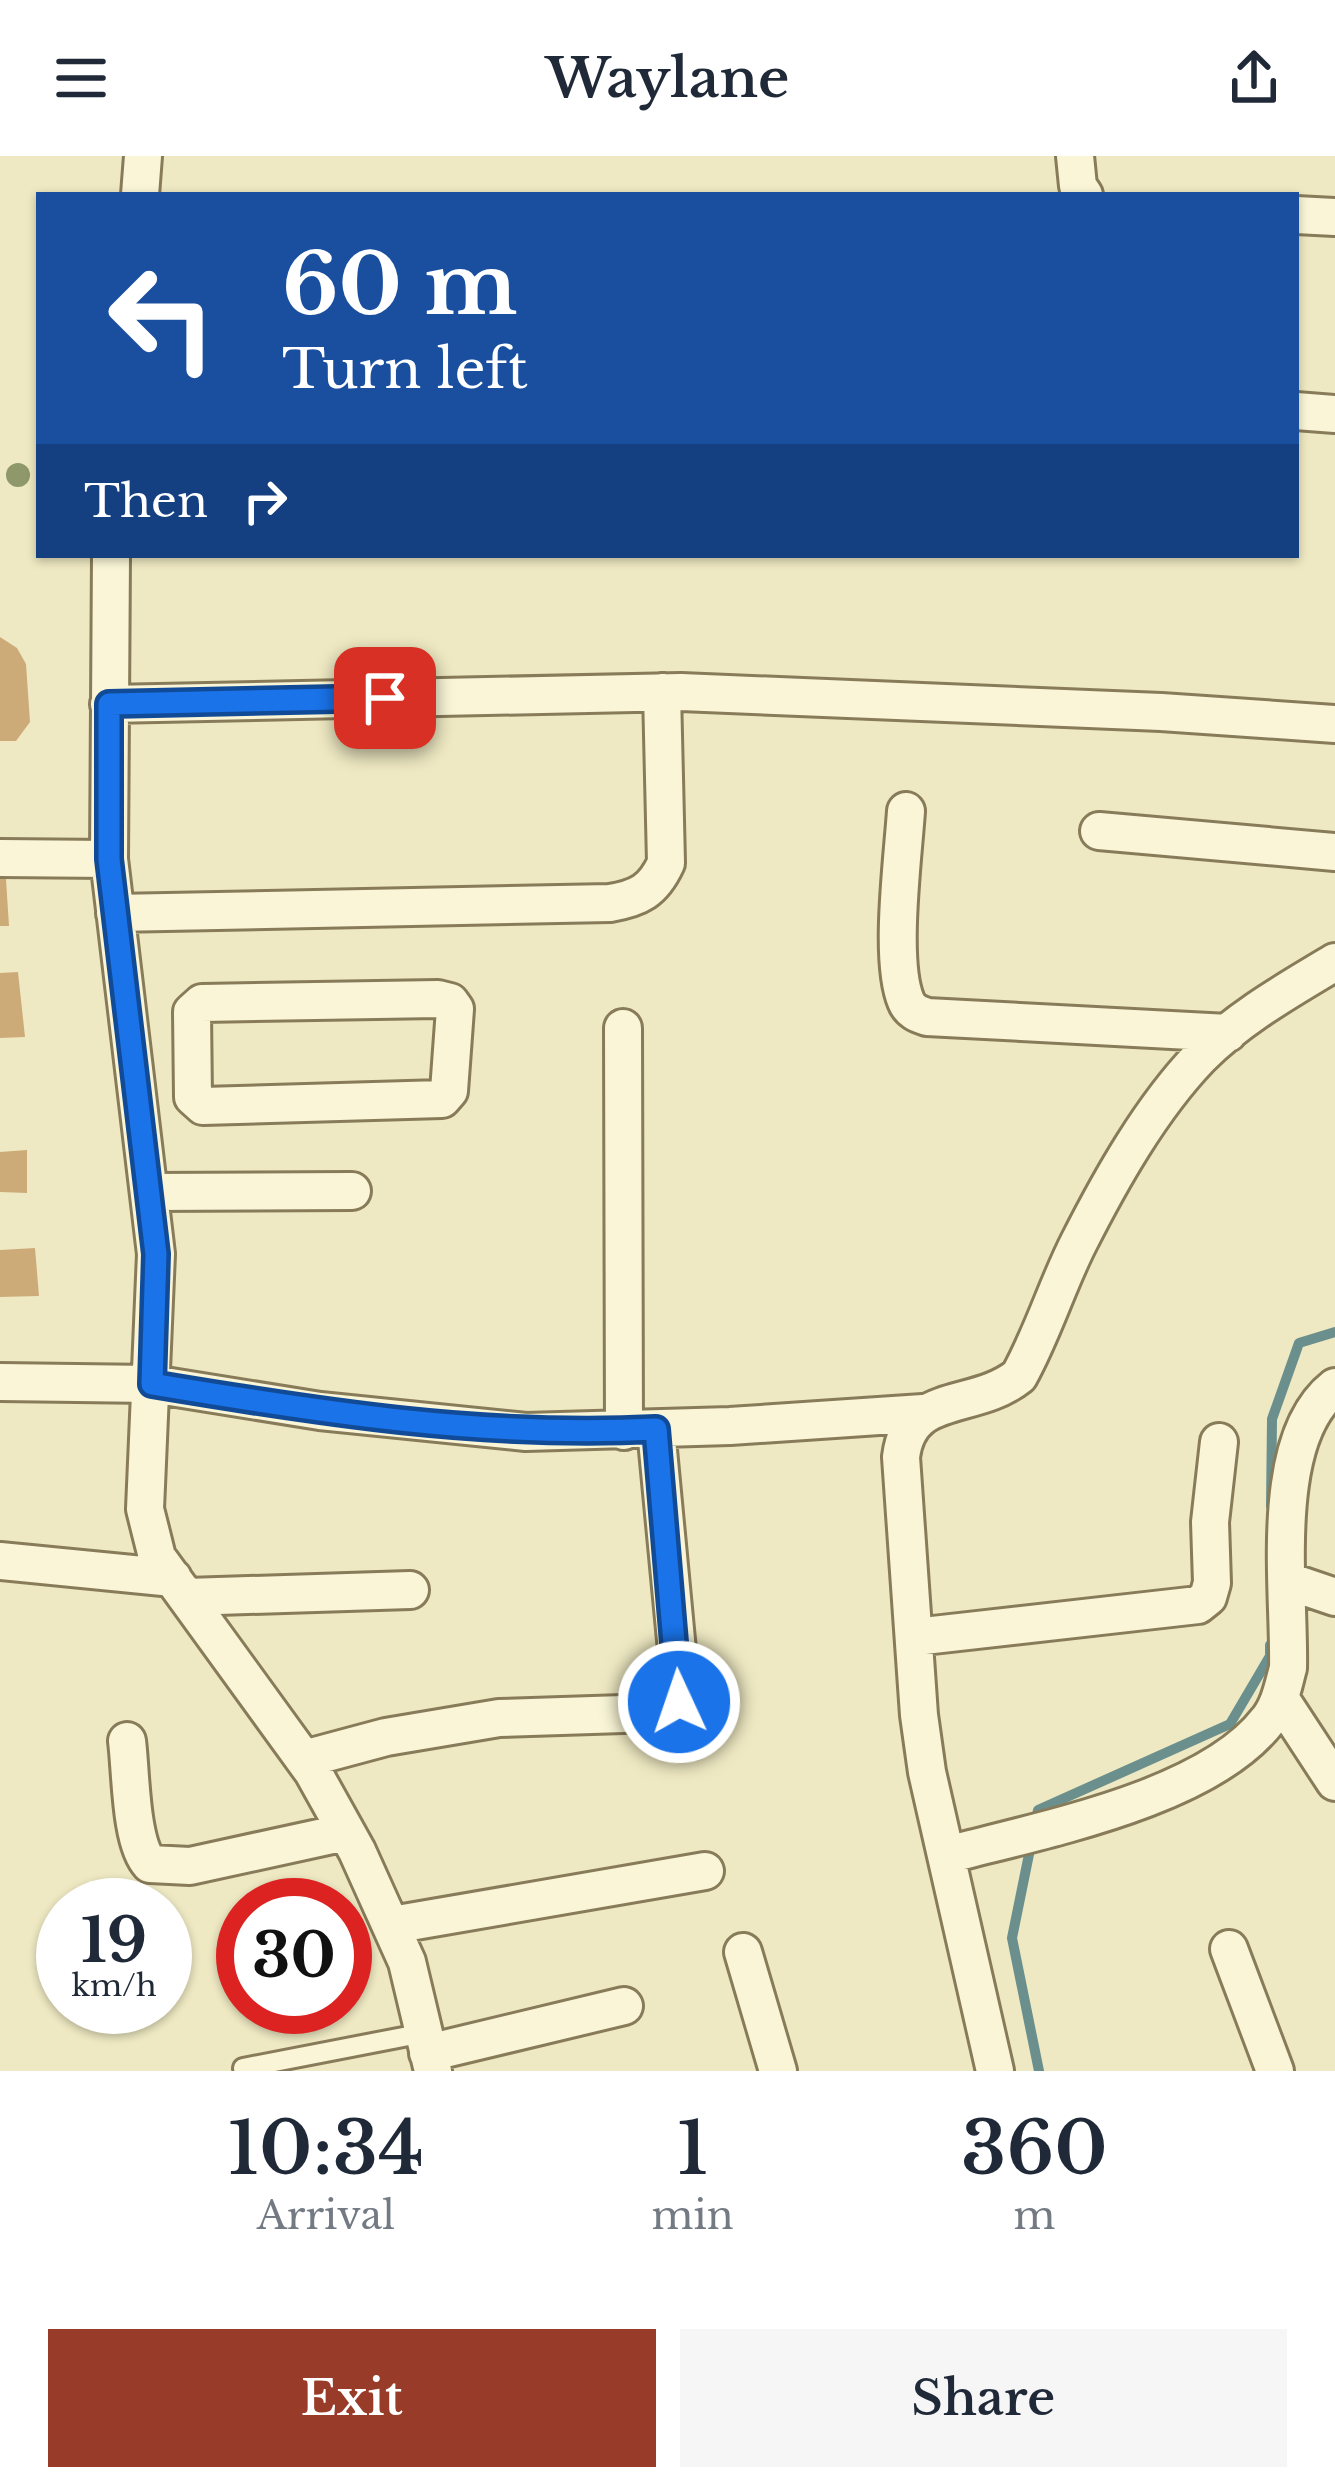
<!DOCTYPE html>
<html lang="en">
<head>
<meta charset="utf-8">
<style>
  body { margin:0; font-family:"Libre Baskerville",serif; background:#f6f6f7; color:#1f2937; height:100vh; display:flex; flex-direction:column; font-size:45px; white-space:nowrap }
  * { box-sizing:border-box; margin:0 }
  p { font-size:39px; color:#747a83 }
  .icon { flex:none; width:66px; height:66px; fill:none; stroke:currentColor; stroke-width:2; stroke-linecap:round; stroke-linejoin:round }
  .map { position:relative; height:1915px; overflow:hidden }
  .drawer { display:flex; flex-direction:column; background:#fff; flex:1 }
  .drawer>* { flex:none }
  .banner { position:absolute; left:36px; top:36px; width:1263px; height:366px; border-radius:0px; box-shadow:0 3px 9px #0004; background:#1a4fa0; color:#fff; overflow:hidden }
  .speed { position:absolute; left:36px; top:1722px; display:flex; gap:24px; font-size:60px; font-weight:700; text-align:center }
  .speed>* { display:grid; place-content:center; width:156px; height:156px; border-radius:50%; background:#fff; box-shadow:0 3px 9px #0004; line-height:1 }
  .speed small { font-size:30px; font-weight:400 }
  .speed .limit { border:18px solid #d22; background:#fff; color:#111 }
  .pin { position:absolute; display:grid; place-items:center; width:102px; height:102px; color:#fff; margin:-51px; border-radius:24px; box-shadow:0 6px 18px #0006 }
  .me { position:absolute; width:132px; margin:-66px; rotate:357deg; stroke-linejoin:round; filter:drop-shadow(0 0 9px #0008) }
  .turn { display:flex; align-items:center; gap:42px; height:252px; padding:0 48px; font-size:54px }
  .turn .icon { width:156px; height:156px; stroke-width:2.5 }
  .turn b { display:block; font-size:84px; line-height:102px }
  .then { display:flex; align-items:center; height:114px; padding:0 48px; background:#0003; gap:24px; font-size:45px }
  .eta { display:flex; justify-content:space-evenly; align-items:center; height:204px; text-align:center }
  .eta b { font-size:72px; font-weight:600; line-height:84px }
  .primary-button { display:flex; gap:24px; margin-top:auto; padding:24px 48px }
  .primary-button a { flex:1; height:138px; border-radius:0px; background:#983c29; color:#fff; font-size:48px; font-weight:600; line-height:138px; text-align:center }
  .primary-button a+a { background:#f6f6f7; color:#1f2937 }
  header { display:flex; justify-content:space-between; align-items:center; height:156px; padding:0 48px; background:#fff; font-size:54px; font-weight:600 }
  .map>svg:first-child { display:block }
  .lines { fill:none; stroke-linecap:round; stroke-linejoin:round }
  .stream { stroke:#6b8f8d; stroke-width:10 }
  .building { fill:#cdab78 }
  .service-casing { stroke:#887b59; stroke-width:24 }
  .minor-casing { stroke:#887b59; stroke-width:42 }
  .service { stroke:#f9f5d6; stroke-width:18 }
  .minor { stroke:#f9f5d6; stroke-width:36 }
  .tree { fill:#8e986b }
  .route-casing { stroke:#114b97; stroke-width:30 }
  .route { stroke:#1a73e8; stroke-width:21 }
</style>
</head>
<body>
<header><svg class="icon" aria-label="menu" viewBox="0 0 24 24"><path d="M4 6h16M4 12h16M4 18h16"/></svg>Waylane<svg class="icon" aria-label="share" viewBox="0 0 24 24"><path d="M12 15V3M7 8l5-5 5 5M5 13v7h14v-7"/></svg></header>
<div class="map">
<svg width="1335" height="1915" viewBox="0 0 1335 1915">
  <rect width="100%" height="100%" fill="#eee9c2"/>
  <g class="lines">
    <path class="stream" d="M1271,1350L1272,1263L1299,1187L1335,1176
      M1039,1915L1012,1782L1038,1654L1230,1568L1270,1500V1489"/>
  </g>
  <path class="building" d="M0,481L17,492L26,508L30,566L16,585H0Z
    M0,708H5L9,770H0Z
    M18,816L25,881L0,882V817Z
    M27,994V1037L0,1036V996Z
    M35,1092L39,1140L0,1141V1094Z"/>
  <g class="lines">
    <g class="service-casing">
      <path id="service" d="M243,1912L424,1877"/>
    </g>
    <g class="minor-casing">
      <path id="minor" d="M1075,0L1078,30L1084,39
        M140,39L143,0
        M1296,59L1335,61
        M1296,255L1335,258
        M111,399L109,703L156,1098L145,1353L157,1401L313,1616L357,1695L407,1806L433,1915
        M109,548L681,536L1161,556L1335,568
        M906,655C903,701 889,805 906,845C910,855 918,858 927,861L1228,877
        M1099,675L1335,696
        M0,702L109,703
        M115,757L610,747C639,742 653,735 666,707L662,536
        M438,843L450,846L455,853L449,935L442,943L203,950L193,941L192,856L202,847Z
        M623,872L624,1275
        M151,1036L352,1035
        M0,1226L152,1228L320,1255L526,1276L730,1270L923,1257
        M0,1405L173,1422
        M1288,1425L1335,1441
        M187,1441L410,1434
        M915,1481L1198,1449L1208,1441L1212,1427L1210,1366L1219,1286
        M1280,1542L1335,1626
        M127,1585C131,1615 130,1687 150,1708L190,1710L346,1676
        M304,1603L386,1581L499,1562L654,1557L674,1553L679,1546L680,1526L656,1273
        M947,1699C1040,1674 1208,1643 1268,1564C1280,1549 1283,1530 1288,1512C1290,1434 1267,1284 1335,1231
        M392,1769L705,1715
        M1229,1793L1275,1915
        M743,1796L778,1915
        M428,1897L624,1850
        M995,1915L927,1616L919,1559L901,1301C909,1234 974,1256 1019,1220C1043,1177 1057,1129 1079,1086C1111,1023 1151,952 1200,901C1240,861 1287,835 1335,806"/>
    </g>
    <use href="#service" class="service"/>
    <use href="#minor" class="minor"/>
  </g>
  <circle class="tree" cx="18" cy="319" r="12"/>
  <g class="lines">
    <g class="route-casing">
      <path id="route" d="M385,542L109,548V703L156,1098L152,1228C319,1256 486,1282 656,1273L679,1546"/>
    </g>
    <use href="#route" class="route"/>
  </g>
</svg>
<div class="speed"><div>19<small>km/h</small></div><div class="limit">30</div></div>
<div class="pin" style="left:385px;top:542px;background:#d93025"><svg class="icon" aria-label="arrive" viewBox="0 0 24 24"><path d="M6 21V4h12l-3 4 3 4H6"/></svg></div>
<svg class="me" style="left:679px;top:1546px" viewBox="-20 -20 40 40"><circle r="17" fill="#1a73e8" stroke="#fff" stroke-width="3"/><path d="M0-11L8 9 0 5-8 9z" fill="#fff"/></svg>
<div class="banner">
<div class="turn"><svg class="icon" aria-label="left" viewBox="0 0 24 24"><path d="M17 20v-9H6M10 6l-5 5 5 5"/></svg><div><b>60 m</b>Turn left</div></div>
<div class="then">Then<svg class="icon" aria-label="right" viewBox="0 0 24 24"><path d="M7 20v-9h11M14 6l5 5-5 5"/></svg></div>
</div>
</div>
<section class="drawer">
<div class="eta">
<div><b>10:34</b><p>Arrival</p></div>
<div><b>1</b><p>min</p></div>
<div><b>360</b><p>m</p></div>
</div>
<div class="primary-button"><a>Exit</a><a>Share</a></div>
</section>
</body>
</html>
